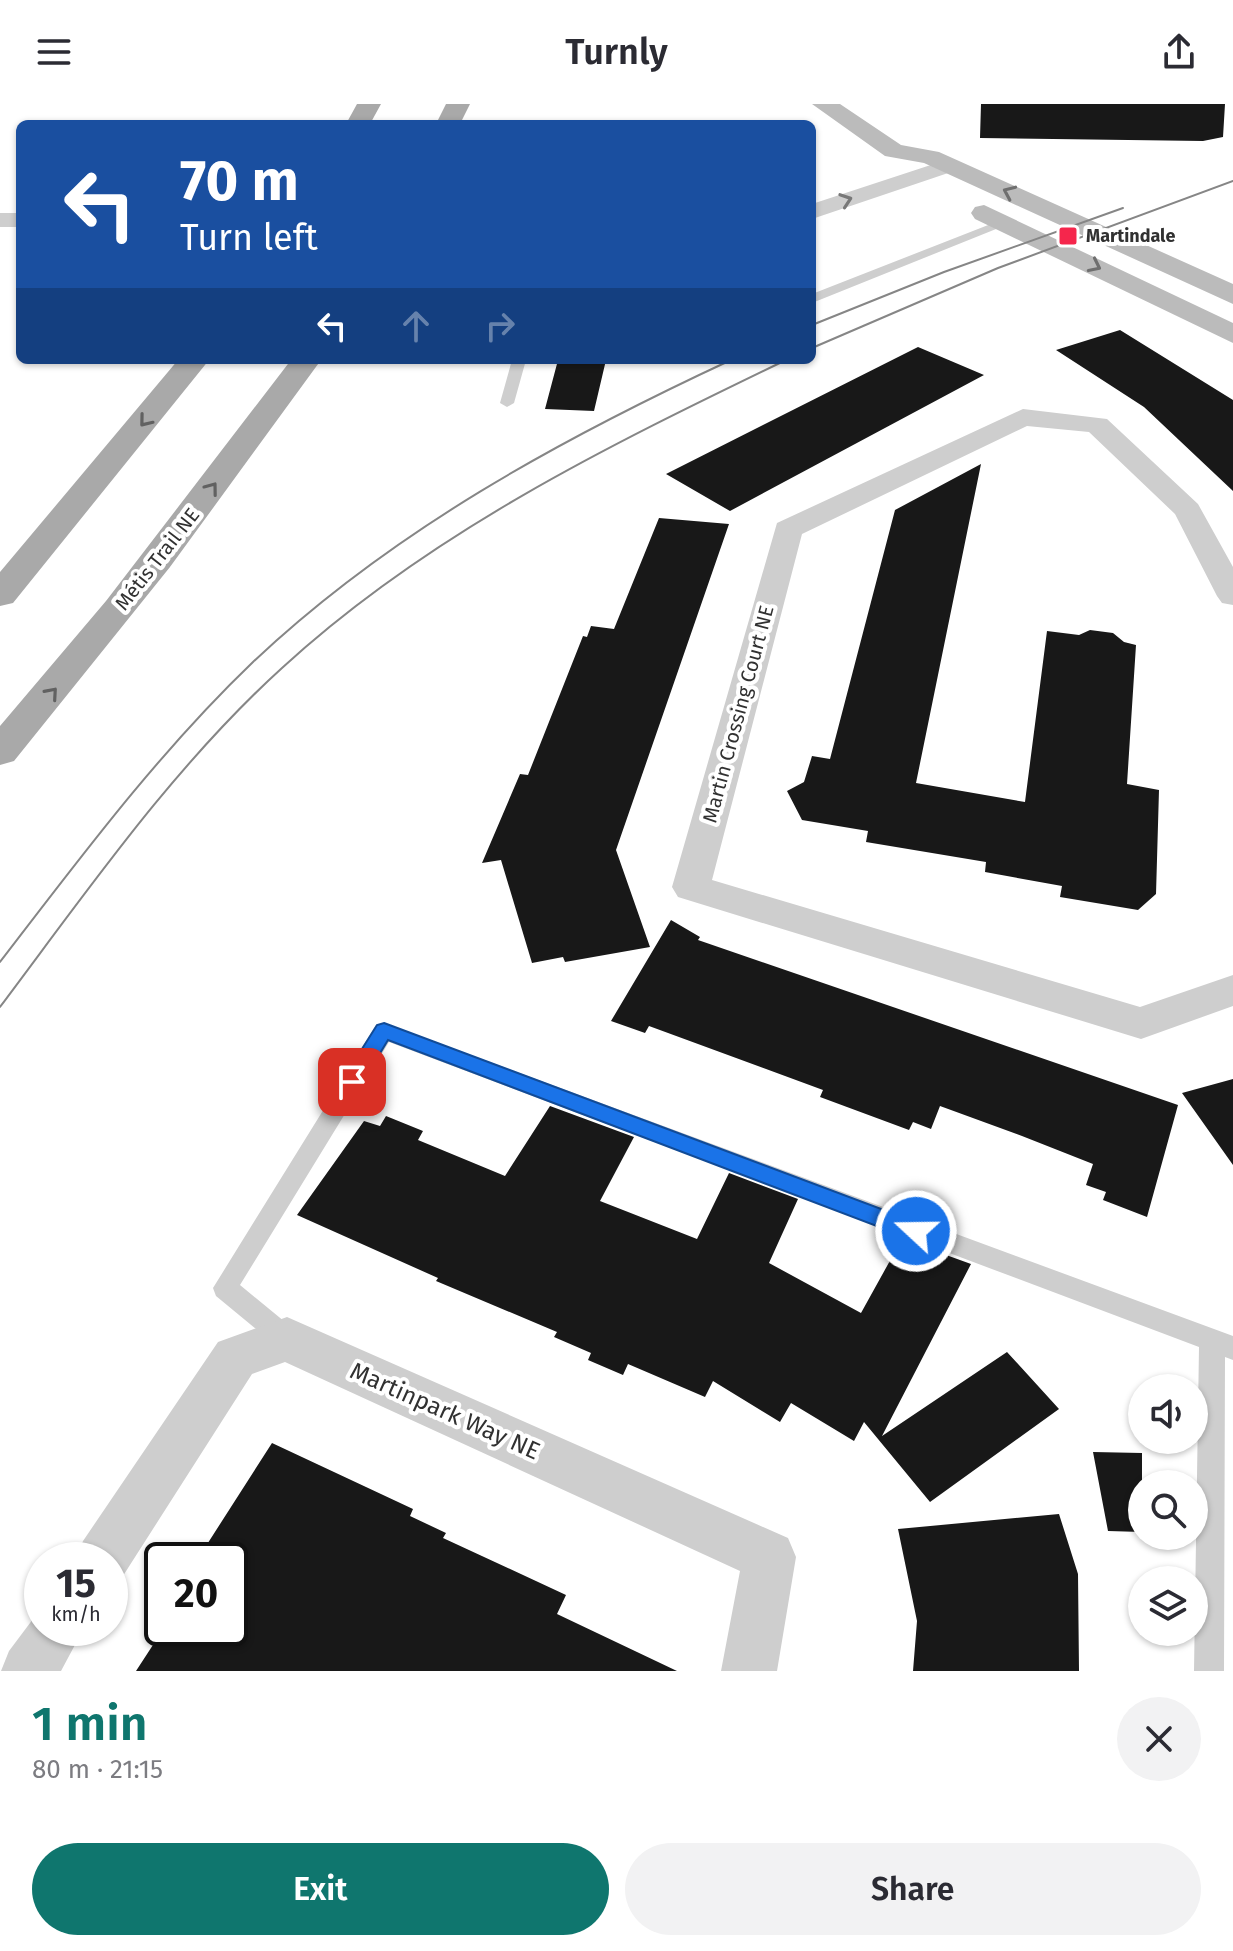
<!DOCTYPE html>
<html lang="en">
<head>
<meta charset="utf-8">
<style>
  body { margin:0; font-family:"Fira Sans",sans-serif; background:#f2f2f3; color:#2b2b33; height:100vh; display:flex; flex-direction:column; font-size:30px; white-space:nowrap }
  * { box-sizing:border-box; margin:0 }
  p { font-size:26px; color:#7c7c81 }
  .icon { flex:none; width:44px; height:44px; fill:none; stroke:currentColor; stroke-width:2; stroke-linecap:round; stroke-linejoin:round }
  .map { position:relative; height:1567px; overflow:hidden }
  .details { display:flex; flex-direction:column; background:#fff; flex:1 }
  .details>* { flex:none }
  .hud { position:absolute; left:16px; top:16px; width:800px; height:244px; border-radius:12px; box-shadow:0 2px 6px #0004; background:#1a4fa0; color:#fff; overflow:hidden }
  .tools { position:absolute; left:1128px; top:1270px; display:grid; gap:16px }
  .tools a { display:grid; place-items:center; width:80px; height:80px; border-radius:50%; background:#fff; box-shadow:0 2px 6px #0004; font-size:40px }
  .speed { position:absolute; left:24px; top:1438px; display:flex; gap:16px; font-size:40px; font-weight:700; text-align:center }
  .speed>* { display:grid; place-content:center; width:104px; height:104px; border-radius:50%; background:#fff; box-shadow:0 2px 6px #0004; line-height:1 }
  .speed small { font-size:20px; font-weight:400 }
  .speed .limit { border:4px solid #111; border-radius:12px; background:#fff; color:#111 }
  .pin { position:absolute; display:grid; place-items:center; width:68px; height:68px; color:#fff; margin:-34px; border-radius:16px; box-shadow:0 4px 12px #0006 }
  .me { position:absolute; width:88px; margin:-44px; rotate:291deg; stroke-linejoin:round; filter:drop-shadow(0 0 6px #0008) }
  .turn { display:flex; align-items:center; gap:28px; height:168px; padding:0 32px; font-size:36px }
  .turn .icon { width:104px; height:104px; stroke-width:2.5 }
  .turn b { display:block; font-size:56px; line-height:68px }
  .lanes { display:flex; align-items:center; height:76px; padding:0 32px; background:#0003; justify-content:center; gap:40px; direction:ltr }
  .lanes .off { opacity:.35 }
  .round { display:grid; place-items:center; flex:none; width:84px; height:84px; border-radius:42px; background:#f2f2f3 }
  .summary { display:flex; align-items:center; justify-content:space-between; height:136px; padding:0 32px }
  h1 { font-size:48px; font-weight:600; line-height:60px; color:#0f766e }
  .primary-button { display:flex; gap:16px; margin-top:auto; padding:16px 32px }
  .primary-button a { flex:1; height:92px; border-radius:48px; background:#0f766e; color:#fff; font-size:32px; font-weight:600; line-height:92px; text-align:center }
  .primary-button a+a { background:#f2f2f3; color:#2b2b33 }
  header { display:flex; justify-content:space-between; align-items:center; height:104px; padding:0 32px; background:#fff; font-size:36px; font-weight:600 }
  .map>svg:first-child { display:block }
  .building { fill:#181818 }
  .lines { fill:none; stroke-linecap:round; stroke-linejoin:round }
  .lane { fill:#cecece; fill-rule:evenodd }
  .street { fill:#cecece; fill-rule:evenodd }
  .secondary { fill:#bbb; fill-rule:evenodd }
  .primary { fill:#a9a9a9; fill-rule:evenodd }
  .tram { stroke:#868686; stroke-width:2 }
  .oneway { stroke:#6f6f6f }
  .oneway2 { stroke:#787878 }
  .oneway3 { stroke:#616161 }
  .route { fill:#1a73e8; stroke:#114b97; stroke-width:2 }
  .poi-dot { fill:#f5264c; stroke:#fff; stroke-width:3 }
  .labels { text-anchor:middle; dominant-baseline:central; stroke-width:8; stroke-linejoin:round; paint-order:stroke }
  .far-poi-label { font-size:18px; font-weight:bold; fill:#313131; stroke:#fff; text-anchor:start }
  .street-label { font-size:20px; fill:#313131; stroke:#fff }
  .near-street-label { font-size:24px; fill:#313131; stroke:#fff }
</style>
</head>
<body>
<header><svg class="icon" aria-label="menu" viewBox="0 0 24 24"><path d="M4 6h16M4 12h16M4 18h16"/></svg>Turnly<svg class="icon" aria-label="share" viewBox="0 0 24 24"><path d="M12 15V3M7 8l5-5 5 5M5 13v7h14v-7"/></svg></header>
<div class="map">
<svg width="1233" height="1567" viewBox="0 0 1233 1567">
  <rect width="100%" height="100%" fill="#fff"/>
  <path class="building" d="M981,0H1225L1223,33L1203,37L980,34Z
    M1120,226L1233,296V387L1144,303L1056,246Z
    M918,243L984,271L730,407L666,370Z
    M558,256H606L594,307L545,305Z
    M981,360L916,679L1025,698L1047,527L1079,531L1090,526L1113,529L1124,538L1136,541L1127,680L1159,686L1156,790L1138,806L1060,793L1062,782L985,768L986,758L866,738L868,727L802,716L787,687L804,678L812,652L830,655L895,406Z
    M659,414L729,420L616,746L650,843L565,858L563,853L532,859L501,756L482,759L520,670L528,671L583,532L587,533L591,522L614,525Z
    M671,816L700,833L698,836L1178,1001L1147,1113L1103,1096L1106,1088L1086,1081L1093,1060L1022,1032L940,1002L931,1025L913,1018L909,1026L820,993L823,986L649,922L645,929L611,917Z
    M1233,975V1061L1182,989Z
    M550,1002L634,1033L600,1097L697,1135L729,1069L798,1095L769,1159L861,1209L902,1135L971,1160L882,1332L1007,1248L1059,1305L930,1398L864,1318L854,1337L791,1299L780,1318L713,1277L705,1293L628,1260L623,1271L588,1256L591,1249L554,1233L557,1228L436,1177L438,1174L297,1111L364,1017L380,1022L386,1012L423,1027L418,1036L505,1072Z
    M272,1339L413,1405L410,1412L446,1429L443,1434L566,1491L557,1510L677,1567H136L164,1524H230V1456H197Z
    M1093,1348L1142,1349V1428L1108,1427Z
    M1059,1410L1078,1470L1079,1567H913L917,1517L898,1425Z"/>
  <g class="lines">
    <path class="lane" d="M1001,116L1011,119L812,199V190Z
      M512,256H526L514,299L507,303L500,299Z
      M384,919L1233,1232V1256L1225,1253L1224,1567H1194L1199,1243L389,938L240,1181L296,1227L300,1235L296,1243L287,1247L278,1243L216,1192L213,1184L376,921Z"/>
    <path class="street" d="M949,55L960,61L957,66L812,115V100Z
      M0,109H20V123H0Z
      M1023,305L1107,315L1198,400L1233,463V501L1222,499L1217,492L1175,410L1089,328L1027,322L802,430L712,776L1140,903L1233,871V902L1141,935L678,793L672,783L777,419Z
      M287,1213L788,1434L796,1453L777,1567H721L740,1467L285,1258L252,1270L121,1475L110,1479V1456H75L83,1437L218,1238Z
      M42,1503V1524H84L61,1567H1L9,1547Z"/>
    <path class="secondary" d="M812,0H840L901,41L939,48L1233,180V200L924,59L885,52Z
      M984,101L1233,219V239L975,115L971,109L975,103Z"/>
    <path class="primary" d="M357,0H381L370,20H346Z
      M446,0H470L460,20H436Z
      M178,256H209L13,499L0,502V468Z
      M291,256H321L170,463L14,657L0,661V622L106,497Z"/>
    <path class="tram" d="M812,221L944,168L1123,104
      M812,244L998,164L1233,77
      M0,858C80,754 158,649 253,558C392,427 559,336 731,256
      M0,903C88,786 173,663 282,564C429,429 608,342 786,256"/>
  </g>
  <defs><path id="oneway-chevron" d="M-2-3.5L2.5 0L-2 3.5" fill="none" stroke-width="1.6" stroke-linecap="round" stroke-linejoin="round" transform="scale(2)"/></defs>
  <g class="oneway">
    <use href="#oneway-chevron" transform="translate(1009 88) rotate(-156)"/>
    <use href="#oneway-chevron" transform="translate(1095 162) rotate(26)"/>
  </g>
  <use class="oneway2" href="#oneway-chevron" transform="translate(846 96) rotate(-19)"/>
  <g class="oneway3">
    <use href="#oneway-chevron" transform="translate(145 317) rotate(129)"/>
    <use href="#oneway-chevron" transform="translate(212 384) rotate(-53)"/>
    <use href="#oneway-chevron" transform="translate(52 589) rotate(-49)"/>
  </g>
  <path class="route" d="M384,919L924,1121L927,1127L924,1134L916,1137L388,936L359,984H345L342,978L345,972L377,921Z"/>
  <rect class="poi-dot" x="1058" y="122" width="20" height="20" rx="4"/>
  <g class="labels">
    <g class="far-poi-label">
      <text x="1086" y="132">Martindale</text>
    </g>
    <g class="street-label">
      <text transform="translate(157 455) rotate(-52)">Métis Trail NE</text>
      <text transform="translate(738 610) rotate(-75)">Martin Crossing Court NE</text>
    </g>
    <g class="near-street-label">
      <text transform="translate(445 1307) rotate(24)">Martinpark Way NE</text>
    </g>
  </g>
</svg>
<div class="tools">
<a><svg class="icon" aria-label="sound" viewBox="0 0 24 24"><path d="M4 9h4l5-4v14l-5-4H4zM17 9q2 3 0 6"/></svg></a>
<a><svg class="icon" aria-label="search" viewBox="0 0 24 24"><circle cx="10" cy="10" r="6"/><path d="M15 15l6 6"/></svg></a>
<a><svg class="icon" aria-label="layers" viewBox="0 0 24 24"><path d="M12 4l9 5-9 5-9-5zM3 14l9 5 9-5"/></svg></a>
</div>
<div class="speed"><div>15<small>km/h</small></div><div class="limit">20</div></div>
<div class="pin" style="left:352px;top:978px;background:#d93025"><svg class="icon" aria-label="arrive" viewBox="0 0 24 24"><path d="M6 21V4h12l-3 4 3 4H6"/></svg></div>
<svg class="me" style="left:916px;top:1127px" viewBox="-20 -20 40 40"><circle r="17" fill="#1a73e8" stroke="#fff" stroke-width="3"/><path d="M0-11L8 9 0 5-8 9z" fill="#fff"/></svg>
<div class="hud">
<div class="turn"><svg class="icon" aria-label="left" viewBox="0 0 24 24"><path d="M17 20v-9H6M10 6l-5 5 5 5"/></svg><div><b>70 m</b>Turn left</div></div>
<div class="lanes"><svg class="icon" aria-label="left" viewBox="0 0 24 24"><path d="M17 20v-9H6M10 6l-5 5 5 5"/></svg><svg class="icon off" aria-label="ahead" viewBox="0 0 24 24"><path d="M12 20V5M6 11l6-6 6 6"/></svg><svg class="icon off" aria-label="right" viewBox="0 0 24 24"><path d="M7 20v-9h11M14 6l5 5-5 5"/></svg></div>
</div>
</div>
<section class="details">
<div class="summary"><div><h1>1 min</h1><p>80 m · 21:15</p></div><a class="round"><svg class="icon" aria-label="close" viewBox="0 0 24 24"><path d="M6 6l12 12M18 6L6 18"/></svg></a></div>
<div class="primary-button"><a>Exit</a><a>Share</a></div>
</section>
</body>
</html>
